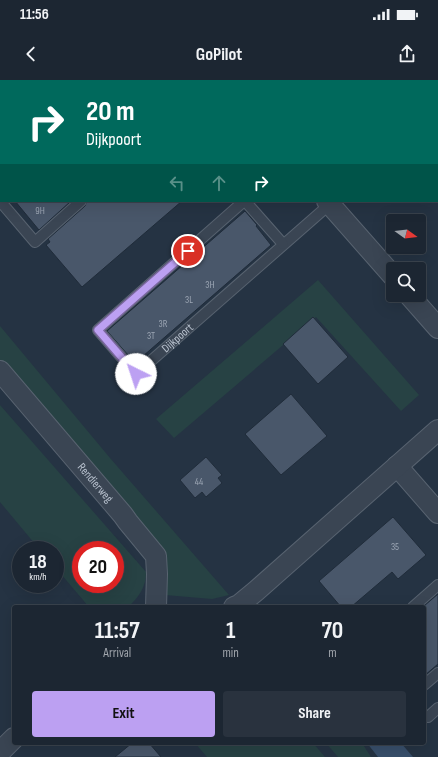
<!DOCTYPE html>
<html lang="en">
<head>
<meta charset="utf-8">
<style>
  body { margin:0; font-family:"Sofia Sans Condensed",sans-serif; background:#29323e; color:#f1f3f6; height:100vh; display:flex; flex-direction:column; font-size:15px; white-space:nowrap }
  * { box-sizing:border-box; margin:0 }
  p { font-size:13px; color:#a0a5ac }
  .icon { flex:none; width:22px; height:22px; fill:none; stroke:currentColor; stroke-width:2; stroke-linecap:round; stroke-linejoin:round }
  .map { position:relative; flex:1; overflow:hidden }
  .side { position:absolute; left:12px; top:525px; width:414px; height:140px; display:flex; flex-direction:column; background:#1c2632; border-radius:4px; box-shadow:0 4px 16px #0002,0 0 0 1px #3a434d }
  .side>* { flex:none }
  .banner { position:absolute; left:0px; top:0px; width:438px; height:122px; box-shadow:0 4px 16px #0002,0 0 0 1px #3a434d; background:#00695c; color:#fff; overflow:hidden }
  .needle { width:26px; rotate:105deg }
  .fabs { position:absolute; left:386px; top:134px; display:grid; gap:8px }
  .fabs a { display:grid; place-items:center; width:40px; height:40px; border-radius:4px; background:#1c2632; box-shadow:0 4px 16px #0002,0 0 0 1px #3a434d; font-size:20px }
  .speed { position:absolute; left:12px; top:461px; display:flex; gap:8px; font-size:20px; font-weight:700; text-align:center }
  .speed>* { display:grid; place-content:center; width:52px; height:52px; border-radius:50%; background:#1c2632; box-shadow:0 4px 16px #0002,0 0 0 1px #3a434d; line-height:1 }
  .speed small { font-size:10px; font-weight:400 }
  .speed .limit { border:6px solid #d22; background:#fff; color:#111 }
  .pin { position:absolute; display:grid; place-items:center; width:34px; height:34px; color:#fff; margin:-17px; border:2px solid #fff; border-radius:50%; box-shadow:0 1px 4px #0007 }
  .me { position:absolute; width:44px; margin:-22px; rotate:319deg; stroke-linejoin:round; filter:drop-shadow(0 0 3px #0008) }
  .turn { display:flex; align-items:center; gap:14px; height:84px; padding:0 20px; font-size:18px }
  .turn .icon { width:52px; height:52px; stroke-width:2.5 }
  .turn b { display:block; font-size:28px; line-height:34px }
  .lanes { display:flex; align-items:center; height:38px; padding:0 20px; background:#0003; justify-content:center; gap:20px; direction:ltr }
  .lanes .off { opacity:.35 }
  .eta { display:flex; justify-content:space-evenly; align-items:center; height:68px; text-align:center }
  .eta b { font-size:24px; font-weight:700; line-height:28px }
  .primary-button { display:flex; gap:8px; margin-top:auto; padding:8px 20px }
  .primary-button a { flex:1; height:46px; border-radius:4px; background:#bca0f2; color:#111; font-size:16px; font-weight:700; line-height:46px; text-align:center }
  .primary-button a+a { background:#29323e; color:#f1f3f6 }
  .status { display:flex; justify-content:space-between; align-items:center; height:28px; padding:0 20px; background:#1c2632; direction:ltr }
  .status svg { height:11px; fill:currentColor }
  header { display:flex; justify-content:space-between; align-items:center; height:52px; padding:0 20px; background:#1c2632; font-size:18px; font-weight:700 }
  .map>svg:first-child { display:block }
  .green { fill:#274244; fill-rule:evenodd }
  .water { fill:#384f6b }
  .building { fill:#49576a; stroke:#202c3a }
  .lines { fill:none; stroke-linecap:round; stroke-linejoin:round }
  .lane-casing { stroke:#586370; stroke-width:12 }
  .street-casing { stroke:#586370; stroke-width:22 }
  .lane { stroke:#3a4553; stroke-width:10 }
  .street { stroke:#3a4553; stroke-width:20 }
  .route-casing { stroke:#7a689d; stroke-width:10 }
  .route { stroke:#bca0f2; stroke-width:7 }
  .labels { text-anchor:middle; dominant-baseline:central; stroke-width:3; stroke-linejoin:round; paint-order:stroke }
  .number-label { font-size:10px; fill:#9ca6b4 }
  .street-label { font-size:12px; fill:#b7c0cd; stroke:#1e2a38 }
</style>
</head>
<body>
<div class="status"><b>11:56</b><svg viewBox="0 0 49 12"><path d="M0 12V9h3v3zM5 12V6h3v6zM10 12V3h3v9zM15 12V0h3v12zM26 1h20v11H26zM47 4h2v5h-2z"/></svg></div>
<header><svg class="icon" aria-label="back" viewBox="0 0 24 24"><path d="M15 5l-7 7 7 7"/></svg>GoPilot<svg class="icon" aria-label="share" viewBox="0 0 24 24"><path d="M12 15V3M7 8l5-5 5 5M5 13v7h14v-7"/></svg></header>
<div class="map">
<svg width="438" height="677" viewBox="0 0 438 677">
  <rect width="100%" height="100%" fill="#253343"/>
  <path class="green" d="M318,200L419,315L401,331L316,237L174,358L156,339Z
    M0,246L110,378L229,515L212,519L165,515L163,474L0,283Z
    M0,325L146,492C146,507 139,517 128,527H89L55,487V470H40L0,422ZM81,470H115V504H81Z
    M195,663H313L325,677H207Z
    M326,663H362L371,677H338Z"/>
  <path class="water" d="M367,663H401L413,677H378Z"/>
  <path class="building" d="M15,121H71L39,150Z
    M87,121H182L82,207L46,165L50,162L48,159L85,126Z
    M245,131L257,145L256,146L271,165L135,283L107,251Z
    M313,237L348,277L318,304L283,264Z
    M291,314L327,356L281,395L245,354Z
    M206,377L222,395L218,398L222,403L206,417L202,412L195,418L180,400Z
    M393,437L426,475L398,499L392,492L351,527H341L319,501Z
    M438,514V584L424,596V526Z
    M132,663H149L161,677H115Z"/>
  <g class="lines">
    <g class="lane-casing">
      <g id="lane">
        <path d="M186,0L187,1"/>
        <path d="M96,1L97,0"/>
        <path d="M0,85L1,84"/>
        <path d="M0,121L35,162L81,121"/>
        <path id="s1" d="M244,121L98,250L136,294L330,124"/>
        <path d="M245,121L283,164"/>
        <path d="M413,527L438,505"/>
        <path d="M424,605L438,593"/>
        <path d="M428,637L438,628"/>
      </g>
    </g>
    <g class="street-casing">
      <g id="street">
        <path d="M221,0L222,1"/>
        <path d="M327,121L393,196"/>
        <path d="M409,215L438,248"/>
        <path id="s2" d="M0,291L123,435L128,442L156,476L157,494L156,527"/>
        <path d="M397,386L438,433"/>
        <path d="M234,527L239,525L256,511L438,350"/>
        <path d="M0,672L14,658"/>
      </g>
    </g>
    <use href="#lane" class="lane"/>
    <use href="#street" class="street"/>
  </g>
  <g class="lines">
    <g class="route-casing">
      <path id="route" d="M136,294L98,250L188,171"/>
    </g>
    <use href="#route" class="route"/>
  </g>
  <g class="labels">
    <g class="number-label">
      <text x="40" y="131">9H</text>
      <text x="210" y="205">3H</text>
      <text x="189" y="220">3L</text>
      <text x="163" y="244">3R</text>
      <text x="151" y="256">3T</text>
      <text x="199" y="402">44</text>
      <text x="395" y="467">35</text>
    </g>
    <g class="street-label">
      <text stroke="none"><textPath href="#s1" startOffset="308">Dijkpoort</textPath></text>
      <text stroke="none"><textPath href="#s2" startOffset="147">Rendierweg</textPath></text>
    </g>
  </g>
</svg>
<div class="fabs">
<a><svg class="needle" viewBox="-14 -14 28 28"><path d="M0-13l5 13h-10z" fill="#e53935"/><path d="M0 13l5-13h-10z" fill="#a0a5ac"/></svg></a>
<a><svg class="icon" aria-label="search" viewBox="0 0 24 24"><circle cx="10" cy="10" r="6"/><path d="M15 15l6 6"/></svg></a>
</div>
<div class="speed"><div>18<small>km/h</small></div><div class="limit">20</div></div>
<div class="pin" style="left:188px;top:171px;background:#d93025"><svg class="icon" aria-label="arrive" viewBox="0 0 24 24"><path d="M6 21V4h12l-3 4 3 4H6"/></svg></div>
<svg class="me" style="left:136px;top:294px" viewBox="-20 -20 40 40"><circle r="19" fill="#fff"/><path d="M0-13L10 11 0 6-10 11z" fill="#bca0f2"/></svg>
<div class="banner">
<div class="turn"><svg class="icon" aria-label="right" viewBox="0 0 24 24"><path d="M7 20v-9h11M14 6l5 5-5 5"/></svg><div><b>20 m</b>Dijkpoort</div></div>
<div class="lanes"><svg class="icon off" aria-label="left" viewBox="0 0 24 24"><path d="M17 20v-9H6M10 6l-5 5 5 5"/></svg><svg class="icon off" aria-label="ahead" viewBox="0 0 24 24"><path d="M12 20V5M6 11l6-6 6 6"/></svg><svg class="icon" aria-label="right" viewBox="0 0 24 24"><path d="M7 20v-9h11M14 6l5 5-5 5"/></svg></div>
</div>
<section class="side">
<div class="eta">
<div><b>11:57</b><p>Arrival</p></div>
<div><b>1</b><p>min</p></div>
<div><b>70</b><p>m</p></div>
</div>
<div class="primary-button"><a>Exit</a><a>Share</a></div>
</section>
</div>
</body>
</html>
